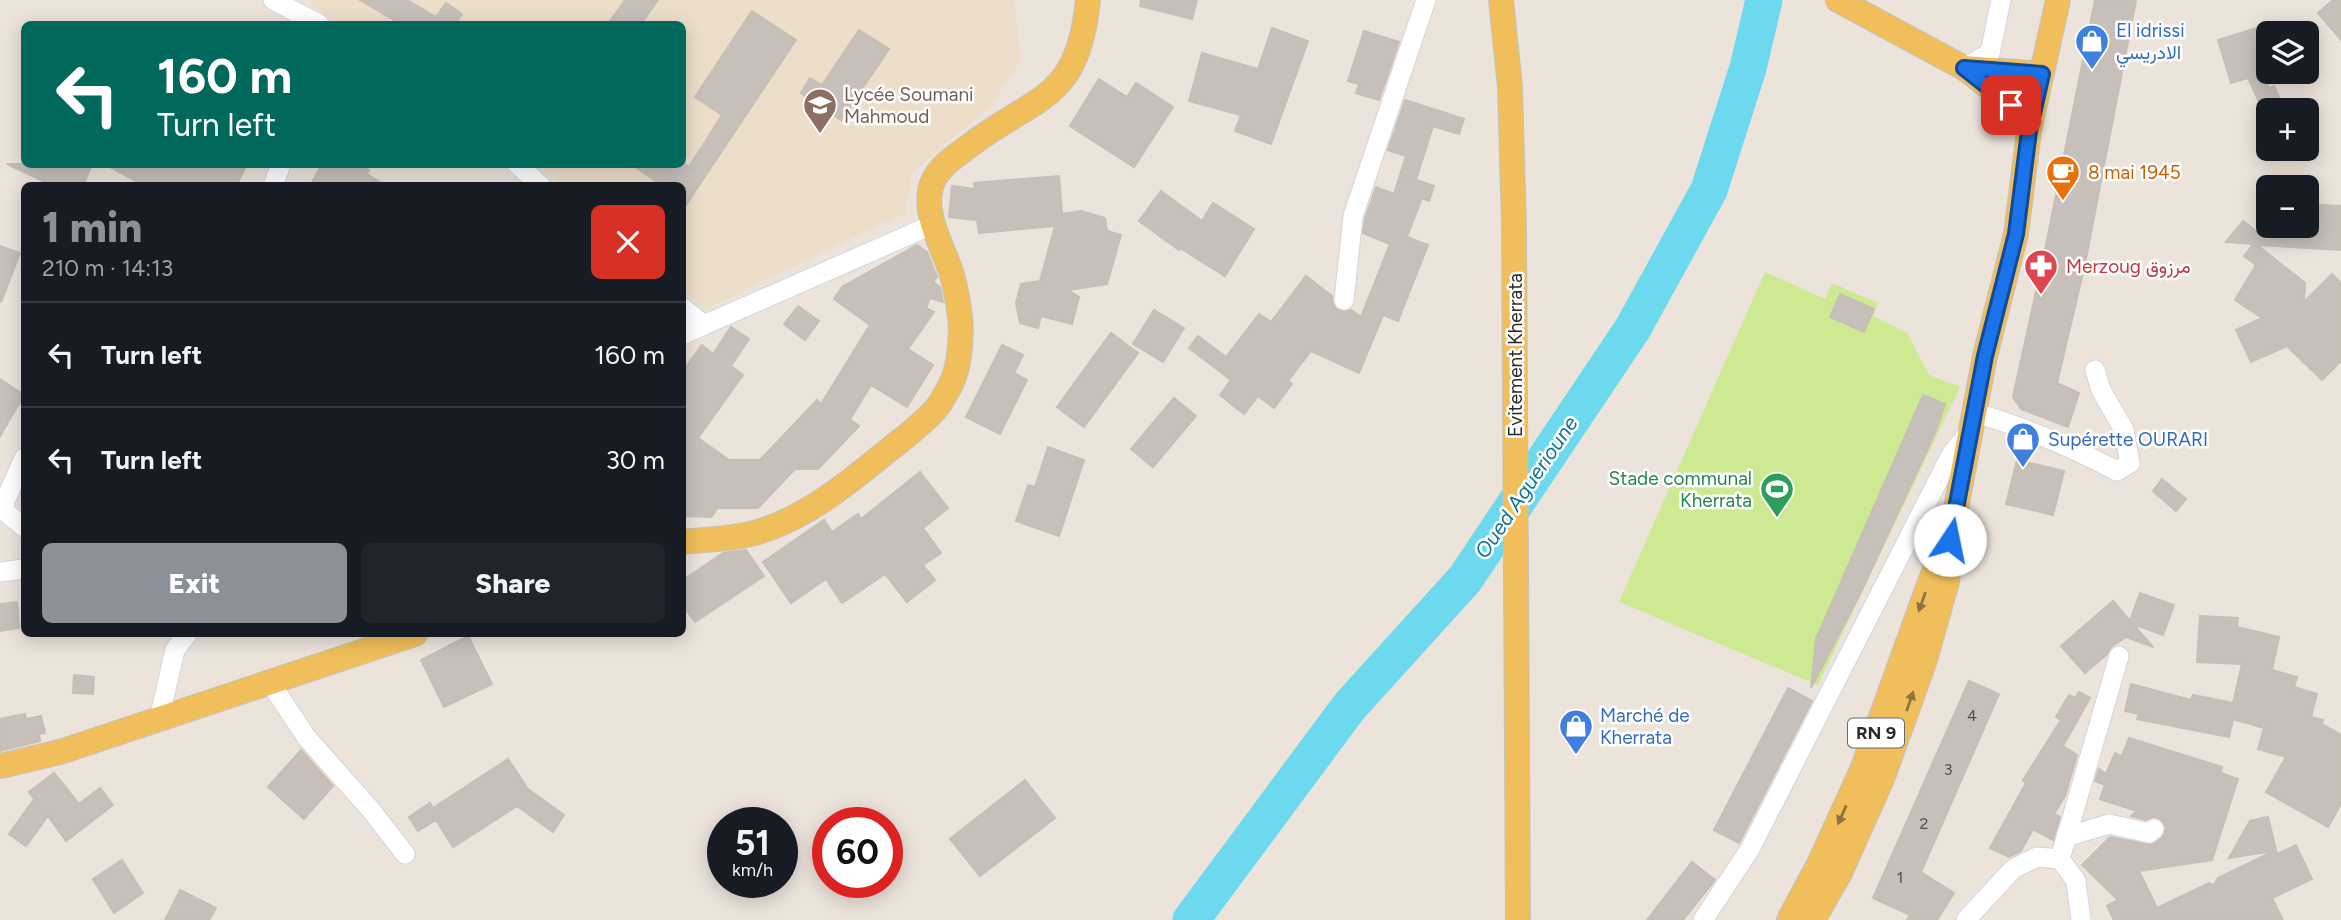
<!DOCTYPE html>
<html lang="en">
<head>
<meta charset="utf-8">
<style>
  body { margin:0; font-family:Figtree,Vazirmatn,sans-serif; background:#20242c; color:#f1f3f6; height:100vh; display:flex; flex-direction:column; font-size:26px; white-space:nowrap }
  * { box-sizing:border-box; margin:0 }
  p { font-size:23px; color:#9ea1a6 }
  .icon { flex:none; width:38px; height:38px; fill:none; stroke:currentColor; stroke-width:2; stroke-linecap:round; stroke-linejoin:round }
  .map { position:relative; flex:1; overflow:hidden }
  .details { position:absolute; left:21px; top:182px; width:665px; height:455px; display:flex; flex-direction:column; background:#171b24; border-radius:10px; box-shadow:0 4px 18px #0003 }
  .details>* { flex:none }
  .top-card { position:absolute; left:21px; top:21px; width:665px; height:147px; border-radius:10px; box-shadow:0 4px 18px #0003; background:#00695c; color:#fff; overflow:hidden }
  .fabs { position:absolute; left:2256px; top:21px; display:grid; gap:14px }
  .fabs a { display:grid; place-items:center; width:63px; height:63px; border-radius:10px; background:#171b24; box-shadow:0 4px 18px #0003; font-size:35px }
  .speed { position:absolute; left:707px; top:807px; display:flex; gap:14px; font-size:35px; font-weight:700; text-align:center }
  .speed>* { display:grid; place-content:center; width:91px; height:91px; border-radius:50%; background:#171b24; box-shadow:0 4px 18px #0003; line-height:1 }
  .speed small { font-size:18px; font-weight:400 }
  .speed .limit { border:10px solid #d22; background:#fff; color:#111 }
  .pin { position:absolute; display:grid; place-items:center; width:60px; height:60px; color:#fff; margin:-30px; border-radius:14px; box-shadow:0 4px 10px #0006 }
  .me { position:absolute; width:77px; margin:-38px; rotate:11deg; stroke-linejoin:round; filter:drop-shadow(0 0 5px #0008) }
  .turn { display:flex; align-items:center; gap:24px; height:147px; padding:0 21px; font-size:32px }
  .turn .icon { width:91px; height:91px; stroke-width:2.5 }
  .turn b { display:block; font-size:49px; line-height:60px }
  .round { display:grid; place-items:center; flex:none; width:74px; height:74px; border-radius:10px; background:#20242c }
  .head { display:flex; align-items:center; justify-content:space-between; height:119px; padding:0 21px }
  h1 { font-size:42px; font-weight:800; line-height:52px; color:#8c9099 }
  .cta { display:flex; gap:14px; margin-top:auto; padding:14px 21px }
  .cta a { flex:1; height:80px; border-radius:10px; background:#8c9099; color:#fff; font-size:28px; font-weight:800; line-height:80px; text-align:center }
  .cta a+a { background:#20242c; color:#f1f3f6 }
  ul { padding:0; list-style:none }
  li { display:flex; align-items:center; gap:21px; height:105px; padding:0 21px; border-top:2px solid #363941 }
  li div { flex:1 }
  li b { display:block; font-size:26px }
  li em { font-style:normal }
  .map>svg:first-child { display:block }
  .education { fill:#eddeca }
  .pitch { fill:#cdea92 }
  .lines { fill:none; stroke-linecap:round; stroke-linejoin:round }
  .river { stroke:#6dd9ee; stroke-width:37 }
  .building { fill:#c7c0ba; stroke:#c7beb5; stroke-width:2 }
  .minor-casing { stroke:#d0d5e2; stroke-width:21 }
  .major-casing { stroke:#c3c3c3; stroke-width:26 }
  .minor { stroke:#fff; stroke-width:19 }
  .major { stroke:#f0bf5b; stroke-width:24 }
  .oneway { fill:#8c7442 }
  .route-casing { stroke:#114b97; stroke-width:18 }
  .route { stroke:#1a73e8; stroke-width:12 }
  .labels { text-anchor:middle; dominant-baseline:central; stroke-width:5; stroke-linejoin:round; paint-order:stroke }
  .number-label { font-size:16px; fill:#504f4d }
  .shield { fill:#fff; stroke:#696969; stroke-width:2 }
  .shield-label { font-size:18px; font-weight:bold; fill:#292929 }
  .shop-label { font-size:19px; fill:#366cbe; stroke:#fff; text-anchor:start }
  .education-label { font-size:19px; fill:#785e54; stroke:#fff; text-anchor:start }
  .food-label { font-size:19px; fill:#c56008; stroke:#fff; text-anchor:start }
  .health-label { font-size:19px; fill:#be3a42; stroke:#fff; text-anchor:start }
  .street-label { font-size:19px; fill:#292929; stroke:#fff }
  .leisure-label { font-size:19px; fill:#27864d; stroke:#fff; text-anchor:end }
  .water-label { font-size:21px; font-style:italic; fill:#0d7799; stroke:#fff }
</style>
</head>
<body>
<div class="map">
<svg width="2341" height="920" viewBox="0 0 2341 920">
  <rect width="100%" height="100%" fill="#ece3db"/>
  <path class="education" d="M311,0H1014L1021,60L992,105L912,173L905,213L704,310L683,291L682,186L561,185L537,165L682,164V24H340L309,4Z"/>
  <path class="pitch" d="M1765,272L1825,299L1832,283L1878,303L1873,316L1907,333L1929,375L1960,387L1818,685L1619,602Z"/>
  <g class="lines">
    <path class="river" d="M1191,920L1349,707L1465,579L1633,328L1709,190L1748,68L1764,0"/>
  </g>
  <path class="building" d="M360,0H407L436,17L446,3L462,14L455,24H401Z
    M625,0H658L641,24H608Z
    M1141,0H1197L1192,19L1140,6Z
    M2095,0H2136L2085,264L2057,383L2079,393L2068,427L2021,409L2013,397L2045,250Z
    M2333,0H2341V40L2318,13Z
    M752,11L796,40L682,211V186H663L631,164H685L689,167L722,115L695,97Z
    M1272,28L1308,41L1271,144L1235,131L1241,115L1189,101L1202,53L1258,69Z
    M2257,28L2262,44L2268,43V89L2274,86L2283,106L2268,110V121L2248,78L2231,83L2218,40Z
    M859,30L889,49L841,120L801,93L810,78L822,85Z
    M1364,31L1399,42L1379,100L1356,93L1359,84L1348,81Z
    M1099,79L1127,97L1136,83L1173,107L1134,167L1070,126Z
    M1405,100L1464,119L1459,134L1433,126L1416,180L1434,186L1429,201L1422,198L1407,237L1428,245L1398,321L1383,315L1359,373L1311,351L1288,381L1292,384L1274,408L1258,396L1244,414L1220,395L1231,380L1189,348L1198,336L1226,357L1259,314L1271,322L1306,276L1332,296L1333,304L1336,309L1343,312L1351,310L1361,317L1390,244L1363,233L1365,219L1376,187L1394,194L1406,156L1388,150Z
    M7,164H92L83,186H54Z
    M105,164H247L236,186H145Z
    M322,164H335L345,170L348,164H360L369,170L367,174L386,186H310Z
    M1059,176L1062,214L1081,211L1105,218L1107,231L1121,235L1107,284L1068,290L1079,297L1072,324L1041,316L1038,328L1020,323L1016,303L1021,284L1040,281L1055,226L979,233L977,220L949,217L952,186L975,189L974,183Z
    M1161,191L1202,221L1213,203L1254,229L1225,276L1180,248L1179,250L1139,221Z
    M2320,205L2341,206V250L2257,245L2305,283L2304,302L2332,274L2341,283V361L2322,380L2287,346L2251,362L2236,330L2262,318L2235,300L2256,265L2244,256L2253,244L2226,242L2243,221L2269,242L2270,226H2306V206L2320,207Z
    M917,245L927,252L937,277L933,282L940,287L943,302L930,298L926,308L934,312L908,349L933,365L907,407L871,385L850,419L859,426L818,469H795L758,508H718L711,517L682,516V372L702,345L713,354L731,327L749,339L731,366L743,375L698,438L729,460H760L817,400L821,404L870,325L834,299L842,287Z
    M0,246L20,253L1,302H0Z
    M1840,294L1874,309L1864,332L1830,317Z
    M798,306L819,321L805,340L784,324Z
    M1154,310L1184,328L1163,362L1133,344Z
    M1111,333L1138,353L1084,427L1057,407Z
    M1002,345L1023,355L1014,373L1027,380L1000,434L966,417Z
    M0,379L24,395L0,436Z
    M1923,395L1945,404L1936,431L1861,592L1811,688L1816,639Z
    M1174,398L1196,416L1153,467L1131,449Z
    M1048,447L1084,460L1059,536L1016,521L1028,485L1035,487Z
    M2017,460L2064,471L2053,515L2006,504Z
    M920,472L948,508L923,528L941,553L923,565L935,580L907,602L885,574L842,603L826,579L791,603L763,562L824,520L832,532L858,514L861,519Z
    M2162,479L2186,499L2176,511L2153,491Z
    M746,550L764,576L695,622L682,604V581L723,553Z
    M2140,593L2174,605L2163,635L2133,624L2153,647L2126,637L2111,647L2107,654L2085,673L2061,646L2113,601L2130,621Z
    M17,602L19,628L0,631V604Z
    M2200,616L2238,618L2237,627L2279,637L2272,670L2297,677L2294,687L2317,694L2311,717L2323,720L2322,724L2341,735V804L2328,827L2266,792L2286,757L2258,749L2264,728L2233,719L2229,737L2137,719L2139,714L2125,711L2131,684L2191,700L2193,695L2233,703L2242,664L2197,662Z
    M468,636L492,684L444,707L421,660Z
    M74,675L94,677L93,694L73,693Z
    M1969,681L1999,694L1921,872L1954,893L1937,920H1907L1910,915L1873,898Z
    M1788,688L1812,701L1739,843L1714,830Z
    M2079,692L2090,698L2063,746L2077,755L2065,796L2054,814L2060,817L2053,840L2033,829L2021,851L2009,857L1990,848L2026,783L2023,780L2061,720L2056,717L2069,695L2075,698Z
    M25,714L26,719L41,716L45,733L39,734L40,741L0,751V719Z
    M2129,738L2222,767L2221,773L2238,779L2212,860L2139,871L2157,908L2209,883L2214,885L2218,878L2274,851L2229,858L2250,821L2268,817L2277,854L2296,845L2312,879L2272,898L2283,920H2114L2107,906L2118,900L2082,865L2110,837L2151,845L2162,838L2166,828L2159,818L2153,817L2146,820L2131,816L2137,811L2100,799L2105,785L2095,781L2099,769L2106,774L2115,753L2122,756Z
    M301,750L333,786L304,819L268,787Z
    M508,759L528,789L564,815L553,832L517,806L453,847L436,820L418,831L409,817L430,803L433,808Z
    M54,773L79,804L100,788L113,805L66,841L48,816L26,846L9,834L34,799L29,792Z
    M1025,780L1055,818L980,876L950,839Z
    M122,860L143,893L114,913L93,879Z
    M1692,862L1715,880L1683,920H1647Z
    M180,890L216,908L209,920H165Z"/>
  <g class="lines">
    <g class="minor-casing">
      <path id="minor" d="M273,0L319,24
        M1964,68L1990,53L2001,0
        M517,164L541,186
        M273,186L281,164
        M1344,300L1353,216L1426,0
        M682,307L704,325L934,224
        M682,335L704,325
        M1975,413C2025,427 2071,447 2117,471L2130,463L2124,430L2101,390L2095,370
        M24,458L5,501L4,511L24,527
        M0,572L24,569
        M269,681L307,738L371,810L405,854
        M159,719L175,650L187,634
        M2066,837L2109,824L2149,833L2154,829
        M2060,859L2119,656
        M1703,920L1750,849L1951,455L1971,430
        M1966,920L2013,869L2037,857L2060,859L2076,881L2081,920"/>
    </g>
    <g class="major-casing">
      <path id="major" d="M1501,0L1510,87L1514,227L1518,920
        M1838,0L1964,68L2012,105L2032,117
        M1964,68L2042,74
        M682,542C708,539 737,539 761,531C809,516 852,480 890,449C905,437 921,425 934,411C941,404 946,393 951,384C960,366 962,336 960,316C958,303 956,288 952,275C943,246 919,209 934,179C942,164 956,156 969,146C1038,94 1078,101 1088,0
        M0,766L60,752L415,634
        M1789,920L1819,864L1862,770L1931,579L1945,550
        M1813,920L1840,873L1882,779L1924,663L1947,582L1950,540L1985,356L2016,234L2029,131L2058,0"/>
    </g>
    <use href="#minor" class="minor"/>
    <use href="#major" class="major"/>
  </g>
  <defs><path id="oneway-solid" d="M-6-.8H1V-3.2L6.5 0L1 3.2V.8H-6Z" transform="scale(1.75)"/></defs>
  <g class="oneway">
    <use href="#oneway-solid" transform="translate(1922 602) rotate(110)"/>
    <use href="#oneway-solid" transform="translate(1910 701) rotate(-71)"/>
    <use href="#oneway-solid" transform="translate(1842 815) rotate(114)"/>
  </g>
  <g class="lines">
    <g class="route-casing">
      <path id="route" d="M1950,540L1985,356L2016,234L2029,131L2042,74L1964,68L2011,105"/>
    </g>
    <use href="#route" class="route"/>
  </g>
  <defs>
    <g id="shop-pin" transform="scale(1.75)"><path d="M0 17L-7.5 6A9.5 9.5 0 1 1 7.5 6Z" fill="#3f7fe0" stroke="#fff"/><path d="M-5-2.5h2.3a2.7 3.5 0 0 1 5.4 0H5L5.5 6h-11ZM-1.5-2.5h3a1.5 2.3 0 0 0-3 0Z" fill="#fff"/></g>
    <g id="school-pin" transform="scale(1.75)"><path d="M0 17L-7.5 6A9.5 9.5 0 1 1 7.5 6Z" fill="#8d6e63" stroke="#fff"/><path d="M0-5L7-2L0 1L-7-2ZM-4 1L0 2.5L4 1V4Q0 6-4 4Z" fill="#fff"/></g>
    <g id="cafe-pin" transform="scale(1.75)"><path d="M0 17L-7.5 6A9.5 9.5 0 1 1 7.5 6Z" fill="#e8710a" stroke="#fff"/><path d="M-5.5-4.5H6V0H3Q3 3.5 0 3.5H-2.5Q-5.5 3.5-5.5 0ZM3-3.2v2h1.7v-2ZM-6 4.5H4V6H-6Z" fill="#fff"/></g>
    <g id="pharmacy-pin" transform="scale(1.75)"><path d="M0 17L-7.5 6A9.5 9.5 0 1 1 7.5 6Z" fill="#e0444e" stroke="#fff"/><path d="M-2-6h4v4h4v4h-4v4h-4v-4h-4v-4h4Z" fill="#fff"/></g>
    <g id="stadium-pin" transform="scale(1.75)"><path d="M0 17L-7.5 6A9.5 9.5 0 1 1 7.5 6Z" fill="#2e9e5b" stroke="#fff"/><path d="M0-5a6.5 5 0 1 0 0 10a6.5 5 0 1 0 0-10ZM-3.5-1.8h7v3.6h-7Z" fill="#fff"/></g>
  </defs>
  <g fill-rule="evenodd">
    <use href="#shop-pin" x="2092" y="41"/>
    <use href="#school-pin" x="820" y="105"/>
    <use href="#cafe-pin" x="2063" y="172"/>
    <use href="#pharmacy-pin" x="2041" y="266"/>
    <use href="#shop-pin" x="2023" y="439"/>
    <use href="#stadium-pin" x="1777" y="489"/>
    <use href="#shop-pin" x="1576" y="726"/>
  </g>
  <g class="labels">
    <g class="number-label">
      <text x="1972" y="715">4</text>
      <text x="1948" y="769">3</text>
      <text x="1924" y="823">2</text>
      <text x="1900" y="877">1</text>
    </g>
    <rect class="shield" x="1848" y="718.5" width="56" height="29" rx="5"/>
    <g class="shield-label">
      <text x="1876" y="733">RN 9</text>
    </g>
    <g class="shop-label">
      <text x="2116" y="30">El idrissi<tspan x="2116" dy="22">الادريسي</tspan></text>
      <text x="2048" y="439">Supérette OURARI</text>
      <text x="1600" y="715">Marché de<tspan x="1600" dy="22">Kherrata</tspan></text>
    </g>
    <g class="education-label">
      <text x="844" y="94">Lycée Soumani<tspan x="844" dy="22">Mahmoud</tspan></text>
    </g>
    <g class="food-label">
      <text x="2088" y="172">8 mai 1945</text>
    </g>
    <g class="health-label">
      <text x="2066" y="266">Merzoug مرزوق</text>
    </g>
    <g class="street-label">
      <text transform="translate(1515 355) rotate(-90)">Evitement Kherrata</text>
    </g>
    <g class="leisure-label">
      <text x="1752" y="478">Stade communal<tspan x="1752" dy="22">Kherrata</tspan></text>
    </g>
    <g class="water-label">
      <text transform="translate(1526 487) rotate(-56)">Oued Aguerioune</text>
    </g>
  </g>
</svg>
<div class="fabs">
<a><svg class="icon" aria-label="layers" viewBox="0 0 24 24"><path d="M12 4l9 5-9 5-9-5zM3 14l9 5 9-5"/></svg></a>
<a>+</a>
<a>−</a>
</div>
<div class="speed"><div>51<small>km/h</small></div><div class="limit">60</div></div>
<div class="pin" style="left:2011px;top:105px;background:#d93025"><svg class="icon" aria-label="arrive" viewBox="0 0 24 24"><path d="M6 21V4h12l-3 4 3 4H6"/></svg></div>
<svg class="me" style="left:1950px;top:540px" viewBox="-20 -20 40 40"><circle r="19" fill="#fff"/><path d="M0-13L10 11 0 6-10 11z" fill="#1a73e8"/></svg>
<div class="top-card">
<div class="turn"><svg class="icon" aria-label="left" viewBox="0 0 24 24"><path d="M17 20v-9H6M10 6l-5 5 5 5"/></svg><div><b>160 m</b>Turn left</div></div>
</div>
<section class="details">
<div class="head"><div><h1>1 min</h1><p>210 m · 14:13</p></div><a class="round" style="background:#d93025;color:#fff"><svg class="icon" aria-label="close" viewBox="0 0 24 24"><path d="M6 6l12 12M18 6L6 18"/></svg></a></div>
<ul>
<li><svg class="icon" aria-label="left" viewBox="0 0 24 24"><path d="M17 20v-9H6M10 6l-5 5 5 5"/></svg><div><b>Turn left</b></div><em>160 m</em></li>
<li><svg class="icon" aria-label="left" viewBox="0 0 24 24"><path d="M17 20v-9H6M10 6l-5 5 5 5"/></svg><div><b>Turn left</b></div><em>30 m</em></li>
</ul>
<div class="cta"><a>Exit</a><a>Share</a></div>
</section>
</div>
</body>
</html>
